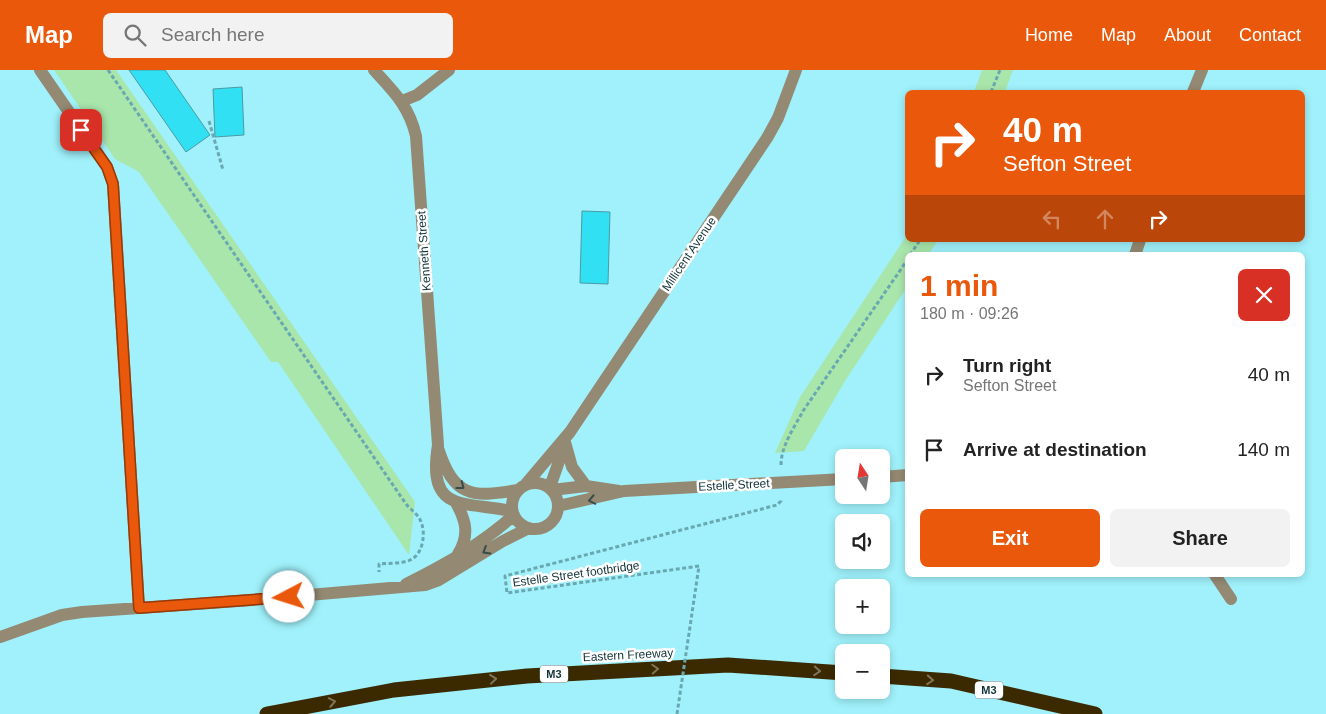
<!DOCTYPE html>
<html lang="en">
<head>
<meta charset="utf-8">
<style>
  body { margin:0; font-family:Helvetica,sans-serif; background:#f2f2f2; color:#222; height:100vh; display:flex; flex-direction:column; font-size:19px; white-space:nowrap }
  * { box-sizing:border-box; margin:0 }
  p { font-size:16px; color:#767676 }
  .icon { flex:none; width:28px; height:28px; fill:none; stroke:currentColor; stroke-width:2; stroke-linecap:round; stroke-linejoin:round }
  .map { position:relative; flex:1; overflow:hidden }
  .drawer { position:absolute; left:905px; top:182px; width:400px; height:325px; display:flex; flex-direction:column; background:#fff; border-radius:8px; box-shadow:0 2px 8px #0003 }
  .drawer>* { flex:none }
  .guide { position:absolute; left:905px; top:20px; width:400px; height:152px; border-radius:8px; box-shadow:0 2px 8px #0003; background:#ea580c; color:#fff; overflow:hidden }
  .needle { width:32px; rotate:348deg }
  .controls { position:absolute; left:835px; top:379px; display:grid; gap:10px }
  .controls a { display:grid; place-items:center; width:55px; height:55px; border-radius:8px; background:#fff; box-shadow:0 2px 8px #0003; font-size:25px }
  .pin { position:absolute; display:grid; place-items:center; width:42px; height:42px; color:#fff; margin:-21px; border-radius:10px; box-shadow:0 2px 8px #0006 }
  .me { position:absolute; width:55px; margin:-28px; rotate:265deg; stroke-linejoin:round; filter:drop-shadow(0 0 4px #0008) }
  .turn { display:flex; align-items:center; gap:18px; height:105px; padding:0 15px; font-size:22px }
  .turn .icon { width:65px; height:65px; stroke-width:2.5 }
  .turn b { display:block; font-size:35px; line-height:42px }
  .lanes { display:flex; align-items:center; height:48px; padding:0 15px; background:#0003; justify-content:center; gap:25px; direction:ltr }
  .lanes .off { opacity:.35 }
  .round { display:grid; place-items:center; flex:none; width:52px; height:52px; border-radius:8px; background:#f2f2f2 }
  .overview { display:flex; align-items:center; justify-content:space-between; height:85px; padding:0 15px }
  h1 { font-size:30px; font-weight:700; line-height:38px; color:#ea580c }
  .button { display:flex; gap:10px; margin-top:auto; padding:10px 15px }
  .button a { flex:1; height:58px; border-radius:8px; background:#ea580c; color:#fff; font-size:20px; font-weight:700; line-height:58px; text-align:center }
  .button a+a { background:#f2f2f2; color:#222 }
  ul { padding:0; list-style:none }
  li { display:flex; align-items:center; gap:15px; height:75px; padding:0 15px }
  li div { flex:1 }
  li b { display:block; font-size:19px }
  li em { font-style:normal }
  header { display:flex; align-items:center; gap:30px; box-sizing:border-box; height:70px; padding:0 25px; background:#ea580c; color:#fff }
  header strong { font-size:24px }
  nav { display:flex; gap:28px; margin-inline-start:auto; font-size:18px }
  .search { width:350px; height:45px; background:#f2f2f2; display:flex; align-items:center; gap:12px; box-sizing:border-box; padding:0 18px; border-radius:8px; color:#767676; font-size:19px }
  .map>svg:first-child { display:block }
  .green { fill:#a9e6ac }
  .building { fill:#31e0f2; stroke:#4a9ba5 }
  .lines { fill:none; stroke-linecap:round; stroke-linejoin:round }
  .path { stroke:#69a8b0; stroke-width:3; stroke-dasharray:4 2.5; stroke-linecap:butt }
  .minor { stroke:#948972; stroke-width:12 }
  .highway { stroke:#3b2a00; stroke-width:15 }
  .path-bridge { stroke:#69a8b0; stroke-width:3; stroke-dasharray:4 2.5; stroke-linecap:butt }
  .oneway { stroke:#384d49 }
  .oneway2 { stroke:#807559 }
  .route-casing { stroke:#983908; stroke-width:12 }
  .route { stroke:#ea580c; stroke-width:9 }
  .labels { text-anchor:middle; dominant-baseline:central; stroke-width:5; stroke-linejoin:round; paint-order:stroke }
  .shield { fill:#fff; stroke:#587073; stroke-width:1 }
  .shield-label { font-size:11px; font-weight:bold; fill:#113337 }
  .street-label { font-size:12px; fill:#113337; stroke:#fff }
</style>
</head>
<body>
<header>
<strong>Map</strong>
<div class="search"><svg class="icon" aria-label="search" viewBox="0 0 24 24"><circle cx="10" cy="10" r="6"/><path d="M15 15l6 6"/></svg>Search here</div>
<nav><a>Home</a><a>Map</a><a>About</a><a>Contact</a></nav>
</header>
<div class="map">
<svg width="1326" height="644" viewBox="0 0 1326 644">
  <rect width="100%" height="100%" fill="#a0f1fb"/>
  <path class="green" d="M54,0H116L415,432L409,485L278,292H271L139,102L115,89Z
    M982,0H1013L1005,22H974Z
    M907,165L908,170H938L928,185H908L907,217L845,311L804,381L775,383L800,327Z"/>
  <path class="building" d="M129,0H165L210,65L186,82Z
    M242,17L244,65L215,67L213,19Z
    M582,141L610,142L608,214L580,213Z"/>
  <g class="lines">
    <path class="path" d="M108,0L406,434C410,439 419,445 421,452C426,463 423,485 410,490C401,494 388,493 379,494V502
      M991,22L1000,0
      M209,51L223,100
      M910,185L920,170
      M781,395C781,376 794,358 803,341L908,189
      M699,496L507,523L505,506L777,435L781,431V429"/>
    <path class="minor" d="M40,0L107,97L113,114L139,538
      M374,0C394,22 409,36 416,66L438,375C427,443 462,431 512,441
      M1193,22L1202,0
      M402,31L417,25L449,0
      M1135,185L1140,170
      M565,372L572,397L586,416
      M438,378C454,427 471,428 518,420
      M881,407L908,405
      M512 436a23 23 0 1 1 46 0a23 23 0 1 1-46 0Z
      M526,414L570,362L767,68L778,48L796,0
      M550,417L565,374
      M552,420L586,416L619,421
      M455,431C466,450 470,465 458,484
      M558,436L624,421L844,409
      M1215,505L1231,529
      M406,514C444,495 482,474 514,445
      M0,567L62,545L82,542L252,530L425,515L439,510L503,471L529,458"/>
    <path class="highway" d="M881,606L951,611L1095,644
      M267,644L394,620L527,606L728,595L844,603"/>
    <path class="path-bridge" d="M677,644L699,496"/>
  </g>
  <defs><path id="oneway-chevron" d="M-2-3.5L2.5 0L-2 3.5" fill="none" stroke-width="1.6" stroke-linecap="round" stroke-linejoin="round" transform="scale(1.25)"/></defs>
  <g class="oneway">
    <use href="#oneway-chevron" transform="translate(461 416) rotate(37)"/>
    <use href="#oneway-chevron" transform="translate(592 430) rotate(169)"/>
    <use href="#oneway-chevron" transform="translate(486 481) rotate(149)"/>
  </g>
  <g class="oneway2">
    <use href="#oneway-chevron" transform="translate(655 599) rotate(-3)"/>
    <use href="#oneway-chevron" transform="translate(817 601) rotate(4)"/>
    <use href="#oneway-chevron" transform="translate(493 609) rotate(-6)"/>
    <use href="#oneway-chevron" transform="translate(930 610) rotate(4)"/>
    <use href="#oneway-chevron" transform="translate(332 632) rotate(-11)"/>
  </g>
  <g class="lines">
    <g class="route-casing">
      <path id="route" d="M81,60L107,97L113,114L139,538L289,527"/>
    </g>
    <use href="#route" class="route"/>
  </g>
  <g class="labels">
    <g class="shield">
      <rect x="540" y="595.5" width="28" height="17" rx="4"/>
      <rect x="975" y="611.5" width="28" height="17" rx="4"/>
    </g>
    <g class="shield-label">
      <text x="554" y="604">M3</text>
      <text x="989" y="620">M3</text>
    </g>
    <g class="street-label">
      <text transform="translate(424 181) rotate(-94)">Kenneth Street</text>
      <text transform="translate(689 184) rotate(-56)">Millicent Avenue</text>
      <text transform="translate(734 415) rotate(-3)">Estelle Street</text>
      <text transform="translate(576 504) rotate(-8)">Estelle Street footbridge</text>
      <text transform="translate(628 585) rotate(-3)">Eastern Freeway</text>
    </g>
  </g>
</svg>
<div class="controls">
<a><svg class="needle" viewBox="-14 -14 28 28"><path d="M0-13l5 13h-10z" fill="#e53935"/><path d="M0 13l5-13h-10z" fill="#767676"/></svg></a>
<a><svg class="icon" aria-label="sound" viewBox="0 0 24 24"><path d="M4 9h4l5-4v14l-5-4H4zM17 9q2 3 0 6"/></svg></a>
<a>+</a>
<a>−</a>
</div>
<div class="pin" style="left:81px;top:60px;background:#d93025"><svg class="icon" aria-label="arrive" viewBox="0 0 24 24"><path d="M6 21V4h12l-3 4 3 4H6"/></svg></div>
<svg class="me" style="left:289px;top:527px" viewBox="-20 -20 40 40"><circle r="19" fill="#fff"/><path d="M0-13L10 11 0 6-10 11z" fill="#ea580c"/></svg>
<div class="guide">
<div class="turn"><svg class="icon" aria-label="right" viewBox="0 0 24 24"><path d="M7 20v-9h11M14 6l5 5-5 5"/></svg><div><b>40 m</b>Sefton Street</div></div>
<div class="lanes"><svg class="icon off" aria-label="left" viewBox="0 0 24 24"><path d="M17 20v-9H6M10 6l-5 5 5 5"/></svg><svg class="icon off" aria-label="ahead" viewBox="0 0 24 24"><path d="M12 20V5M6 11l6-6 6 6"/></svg><svg class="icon" aria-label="right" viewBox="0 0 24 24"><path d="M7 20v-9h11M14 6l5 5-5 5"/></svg></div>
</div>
<section class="drawer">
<div class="overview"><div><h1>1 min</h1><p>180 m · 09:26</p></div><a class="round" style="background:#d93025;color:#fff"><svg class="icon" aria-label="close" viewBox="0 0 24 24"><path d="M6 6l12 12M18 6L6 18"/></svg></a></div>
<ul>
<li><svg class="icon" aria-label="right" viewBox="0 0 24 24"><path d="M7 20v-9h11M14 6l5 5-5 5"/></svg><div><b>Turn right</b><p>Sefton Street</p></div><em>40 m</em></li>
<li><svg class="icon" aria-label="arrive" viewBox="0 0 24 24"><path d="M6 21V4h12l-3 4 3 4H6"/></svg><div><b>Arrive at destination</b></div><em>140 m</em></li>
</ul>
<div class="button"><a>Exit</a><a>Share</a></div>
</section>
</div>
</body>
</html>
